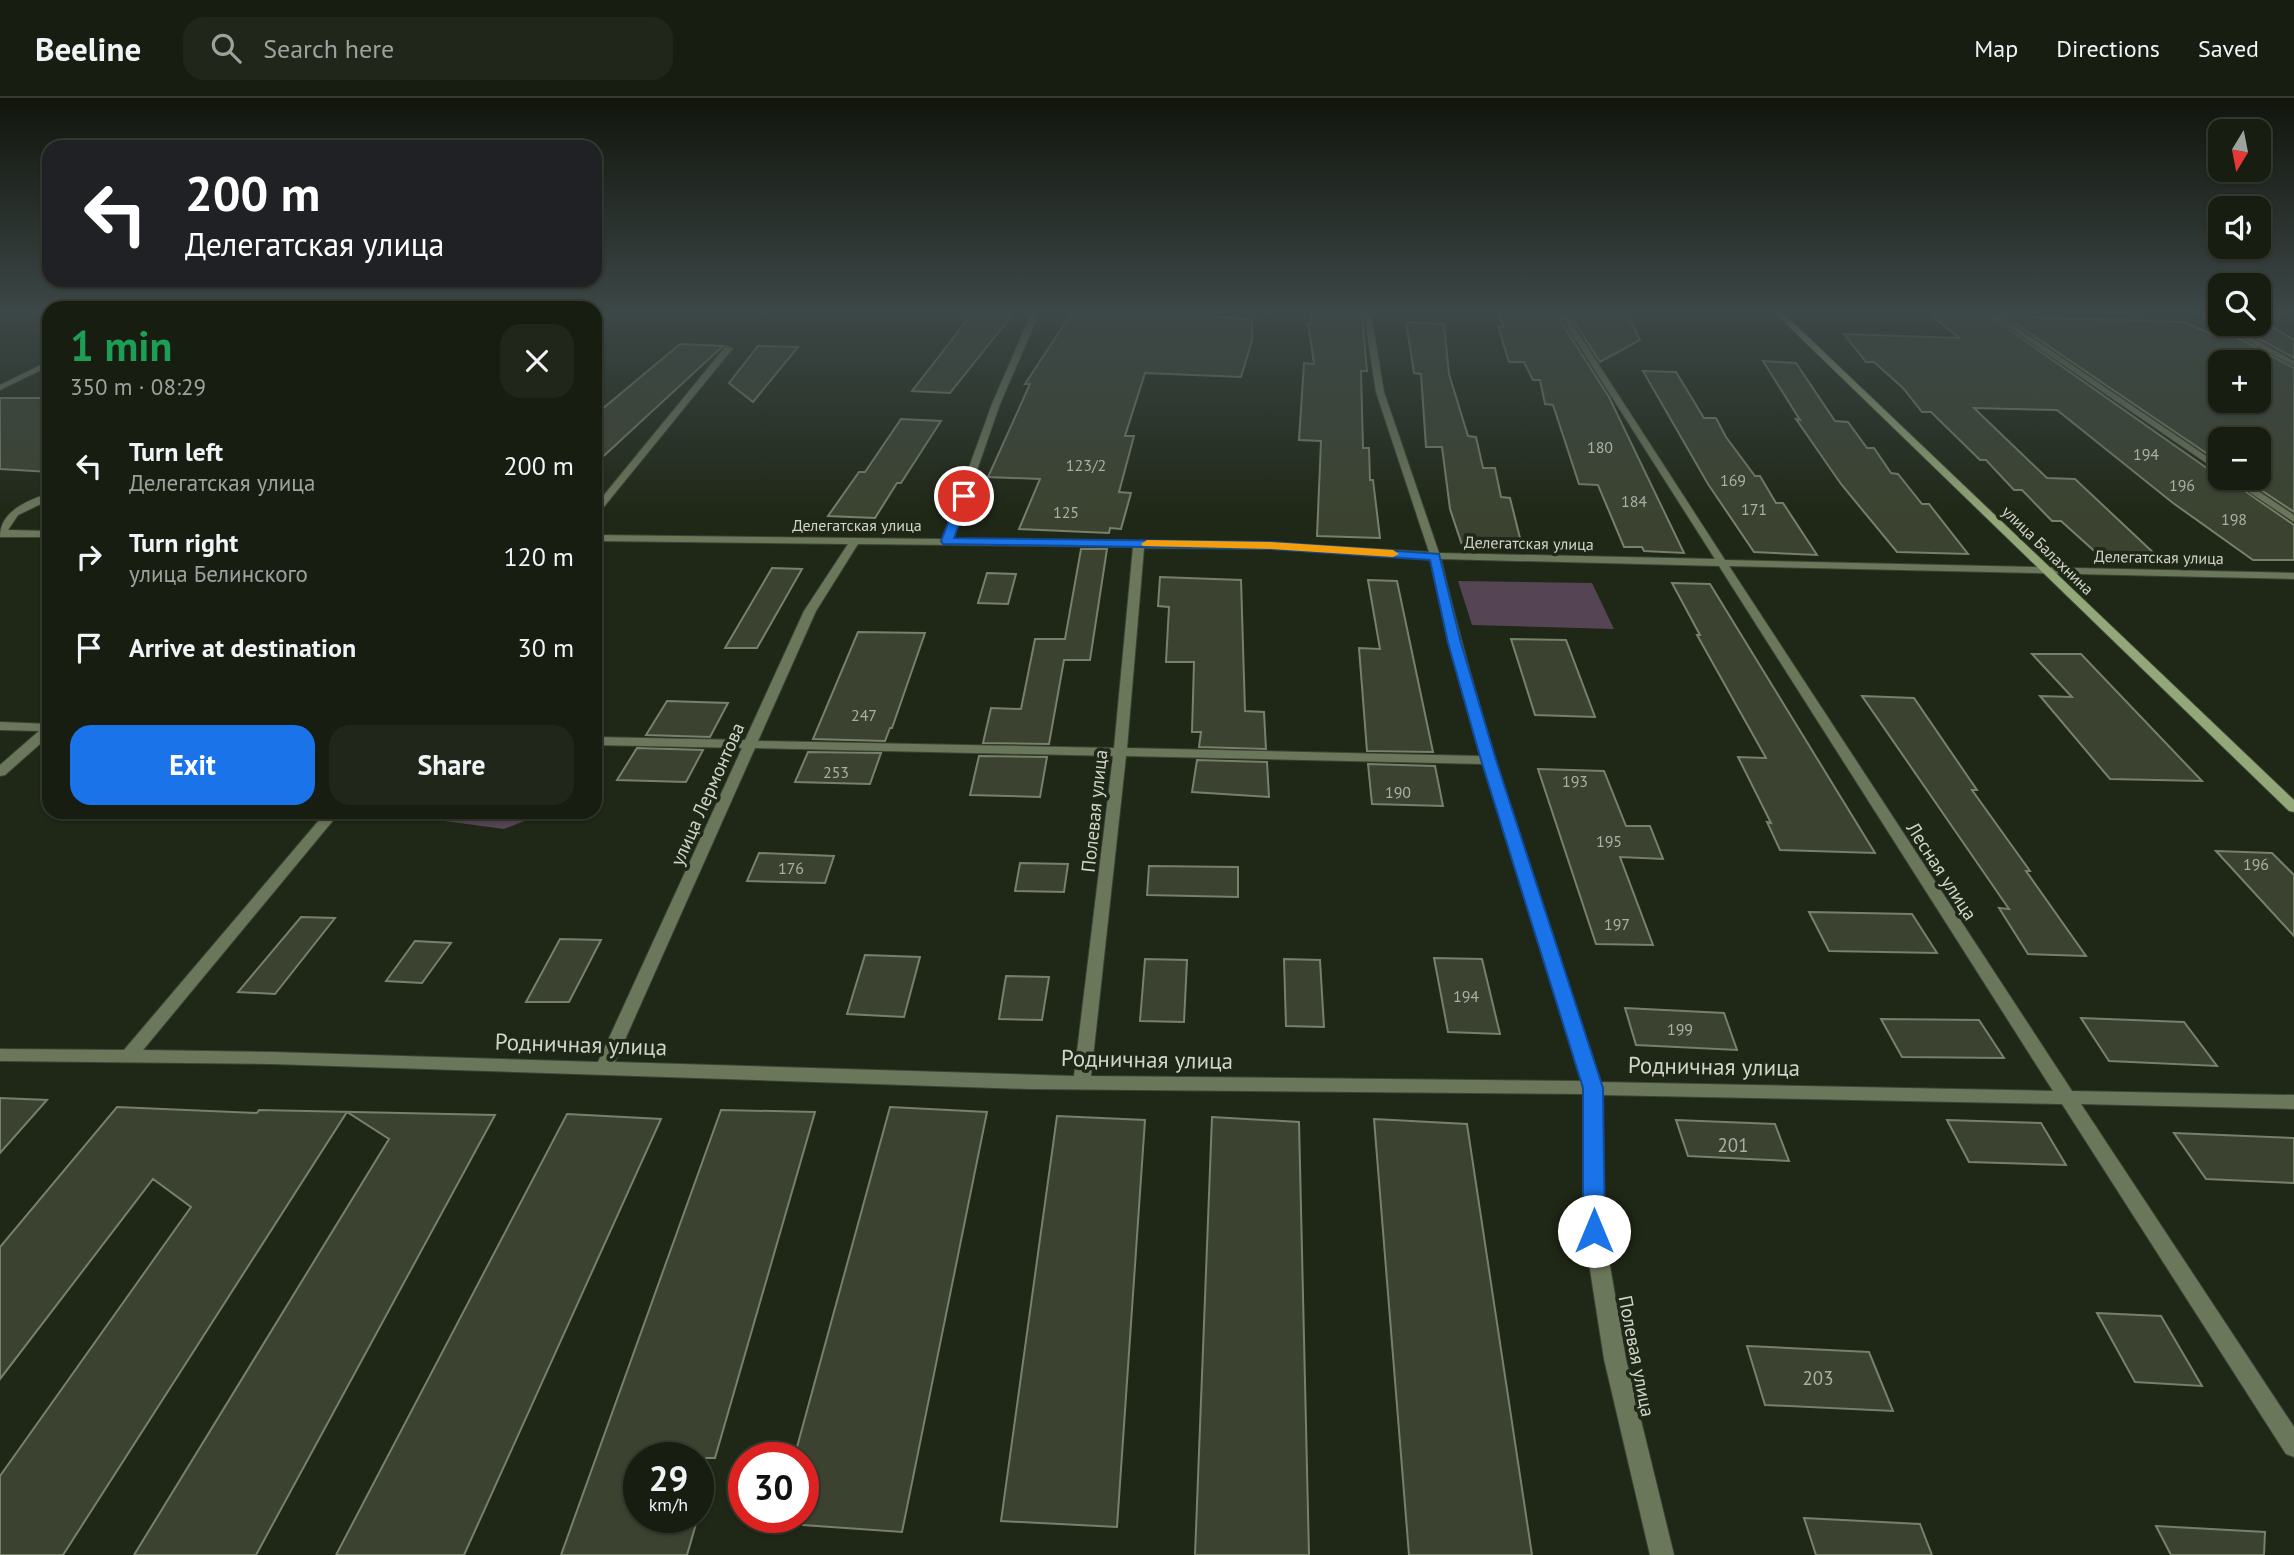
<!DOCTYPE html>
<html lang="en">
<head>
<meta charset="utf-8">
<style>
  body { margin:0; font-family:"PT Sans",sans-serif; background:#202619; color:#f1f3f6; height:100vh; display:flex; flex-direction:column; font-size:26px; white-space:nowrap }
  * { box-sizing:border-box; margin:0 }
  p { font-size:23px; color:#9ea29f }
  .icon { flex:none; width:38px; height:38px; fill:none; stroke:currentColor; stroke-width:2; stroke-linecap:round; stroke-linejoin:round }
  .map { position:relative; flex:1; overflow:hidden }
  .side { position:absolute; left:42px; top:203px; width:560px; height:518px; display:flex; flex-direction:column; background:#171d10; border-radius:21px; box-shadow:0 2px 5px #0004,0 0 0 2px #363b30 }
  .side>* { flex:none }
  .banner { position:absolute; left:42px; top:42px; width:560px; height:147px; border-radius:21px; box-shadow:0 2px 5px #0004,0 0 0 2px #363b30; background:#202124; color:#fff; overflow:hidden }
  .needle { width:46px; rotate:190deg }
  .fabs { position:absolute; left:2208px; top:21px; display:grid; gap:14px }
  .fabs a { display:grid; place-items:center; width:63px; height:63px; border-radius:14px; background:#171d10; box-shadow:0 2px 5px #0004,0 0 0 2px #363b30; font-size:35px }
  .speed { position:absolute; left:623px; top:1344px; display:flex; gap:14px; font-size:35px; font-weight:700; text-align:center }
  .speed>* { display:grid; place-content:center; width:91px; height:91px; border-radius:50%; background:#171d10; box-shadow:0 2px 5px #0004,0 0 0 2px #363b30; line-height:1 }
  .speed small { font-size:18px; font-weight:400 }
  .speed .limit { border:10px solid #d22; background:#fff; color:#111 }
  .pin { position:absolute; display:grid; place-items:center; width:60px; height:60px; color:#fff; margin:-30px; border:4px solid #fff; border-radius:50%; box-shadow:0 2px 7px #0007 }
  .me { position:absolute; width:77px; margin:-38px; rotate:0deg; stroke-linejoin:round; filter:drop-shadow(0 0 5px #0008) }
  .turn { display:flex; align-items:center; gap:24px; height:147px; padding:0 28px; font-size:32px }
  .turn .icon { width:91px; height:91px; stroke-width:2.5 }
  .turn b { display:block; font-size:49px; line-height:60px }
  .round { display:grid; place-items:center; flex:none; width:74px; height:74px; border-radius:21px; background:#202619 }
  .headline { display:flex; align-items:center; justify-content:space-between; height:119px; padding:0 28px }
  h1 { font-size:42px; font-weight:700; line-height:52px; color:#1e9e55 }
  .cta { display:flex; gap:14px; margin-top:auto; padding:14px 28px }
  .cta a { flex:1; height:80px; border-radius:21px; background:#1a73e8; color:#fff; font-size:28px; font-weight:700; line-height:80px; text-align:center }
  .cta a+a { background:#202619; color:#f1f3f6 }
  ul { padding:0; list-style:none }
  li { display:flex; align-items:center; gap:21px; height:91px; padding:0 28px }
  li div { flex:1 }
  li b { display:block; font-size:26px }
  li em { font-style:normal }
  header { display:flex; align-items:center; gap:42px; box-sizing:border-box; height:98px; padding:0 35px; background:#171d10; border-bottom:2px solid #363b30 }
  header strong { font-size:33px }
  nav { display:flex; gap:38px; margin-inline-start:auto; font-size:24px }
  .search { width:490px; height:63px; background:#202619; display:flex; align-items:center; gap:18px; box-sizing:border-box; padding:0 24px; border-radius:21px; color:#9ea29f; font-size:26px }
  .map>svg:first-child { display:block }
  .green { fill:#554454 }
  .building { fill:#3b4330; stroke:#76806b; stroke-width:2; fill-rule:evenodd }
  .lines { fill:none; stroke-linecap:round; stroke-linejoin:round }
  .street-casing { stroke:#3b4333; stroke-width:2 }
  .secondary-casing { stroke:#3b4333; stroke-width:2 }
  .street { fill:#6b775b; fill-rule:evenodd }
  .secondary { fill:#93a779; fill-rule:evenodd }
  .route { fill:#1a73e8; stroke:#114b97; stroke-width:2 }
  .slow { fill:#f59e0b }
  .labels { text-anchor:middle; dominant-baseline:central; stroke-width:7; stroke-linejoin:round; paint-order:stroke }
  .number-label { font-size:16px; fill:#abb0a4 }
  .far-street-label { font-size:16px; fill:#d0d5ca; stroke:#1f2716 }
  .street-label { font-size:19px; fill:#d0d5ca; stroke:#1f2716 }
  .near-number-label { font-size:19px; fill:#abb0a4 }
  .near-street-label { font-size:23px; fill:#d0d5ca; stroke:#1f2716 }
</style>
</head>
<body>
<header>
<strong>Beeline</strong>
<div class="search"><svg class="icon" aria-label="search" viewBox="0 0 24 24"><circle cx="10" cy="10" r="6"/><path d="M15 15l6 6"/></svg>Search here</div>
<nav><a>Map</a><a>Directions</a><a>Saved</a></nav>
</header>
<div class="map">
<svg width="2294" height="1457" viewBox="0 0 2294 1457">
  <rect width="100%" height="100%" fill="#1f2716"/>
  <path class="green" d="M1458,483L1592,485L1614,531L1472,527Z
    M542,714L540,717L504,731L385,715Z"/>
  <path class="building" d="M972,216H1013L950,295L912,293Z
    M1071,216H1161L1252,221V243L1241,279L1145,275L1125,338H1134L1119,394L1131,395L1121,431L1110,430L1109,435L1019,431L1040,381L988,379L1030,286H1025Z
    M1321,216H1362L1367,273H1361L1363,350H1369L1370,382H1373L1380,440L1317,438L1321,343L1299,342L1304,265L1314,266L1308,225H1312L1311,217Z
    M1498,216H1556L1609,299L1684,455L1644,453L1642,449H1624L1598,387L1579,386L1553,307L1545,306L1540,282H1533L1524,264H1509L1498,228L1504,229Z
    M1569,216H1628L1640,242L1600,264Z
    M1930,216H1987L2221,380H2226L2294,427V462H2253L2173,405L2057,312L1974,310L2047,380L2075,381L2159,460L2101,459L2061,423H2052L2022,392H2014L1986,362H1980L1931,314H1922L1903,290L1874,264H1866L1844,236L1959,240Z
    M2001,216H2025L2029,219L2052,220L2185,224L2213,237H2233L2294,270V414L2243,380H2259V341H2221V365ZM2221,264H2259V303H2221Z
    M2259,221L2294,242V260L2254,238H2259Z
    M1406,224L1444,226L1449,276L1468,338L1476,339L1483,370H1495L1501,399L1510,400L1522,448L1462,447L1450,411L1442,349H1426L1421,276L1414,275Z
    M680,246L723,248L595,366V317Z
    M758,248L798,249L753,304L729,285Z
    M1763,263L1796,265L1835,323L1848,324L1867,350H1874L1891,375L1898,376L1922,406H1929L1968,456L1897,454L1841,386L1796,321L1800,322Z
    M1643,273L1676,274L1704,320H1716L1726,339L1755,378H1760L1776,405H1783L1817,457L1754,454L1708,386Z
    M0,300H49V374L0,371Z
    M901,321L941,323L901,385H897L875,420L828,418L859,374H865Z
    M1081,451H1107L1090,562H1064L1049,646L983,645L991,610L1021,611L1035,541H1065Z
    M772,470L802,471L757,550H725Z
    M987,475L1016,476L1008,506L978,505Z
    M1160,479L1241,482L1245,613L1264,614L1266,651L1199,649L1201,634H1192L1194,564H1166L1169,509L1158,508Z
    M1368,482L1397,483L1433,654L1367,653L1359,550L1380,551Z
    M1672,485L1710,486L1875,755L1780,752L1767,724L1771,725L1738,659L1766,660L1697,537H1700Z
    M858,534L925,535L892,630H890L885,643L813,641Z
    M1511,541L1566,542L1595,619L1535,617Z
    M2032,556H2081L2202,683L2110,681L2040,598L2072,599Z
    M1862,598L1914,600L1977,692H1972L2030,773H2026L2086,858L2028,856L1999,810L2009,811Z
    M667,603L728,605L710,639L646,637Z
    M637,650L703,652L686,684L617,682Z
    M808,654L881,655L870,686L795,684Z
    M979,658L1047,659L1040,699L970,697Z
    M1197,662L1267,664L1269,699L1192,694Z
    M1368,666L1435,668L1443,708L1372,706Z
    M1538,671L1604,673L1626,728H1650L1663,761L1620,759L1653,847L1596,846Z
    M2216,753L2272,755L2294,777V838Z
    M759,755L834,758L825,785L747,783Z
    M1020,765L1068,766L1064,794L1015,793Z
    M1149,768L1238,769V799L1147,797Z
    M1809,814L1912,816L1937,855L1829,853Z
    M301,819L335,820L275,896L238,894Z
    M560,841L601,842L569,904H526Z
    M415,843L451,845L422,885L386,883Z
    M865,857L920,859L904,919L847,916Z
    M1434,860L1482,861L1500,936L1448,934Z
    M1145,861L1187,862L1184,924L1140,923Z
    M1284,861L1320,862L1324,929L1286,928Z
    M1006,878L1049,879L1042,922L999,921Z
    M1625,910L1724,915L1737,952L1636,947Z
    M2081,920L2184,924L2217,968L2109,963Z
    M1881,921L1979,922L2004,960L1902,959Z
    M0,1000L47,1002L0,1055Z
    M117,1009L257,1015L259,1012L495,1017L256,1457H134L389,1041L347,1014L63,1457H0V1378L191,1109L153,1081L0,1281V1149Z
    M890,1009L987,1014L902,1434L803,1427V1360H794Z
    M721,1012L815,1014L715,1360H639V1419H698L687,1457H561Z
    M567,1016L661,1021L464,1457H336Z
    M1057,1018L1145,1022L1117,1429L1001,1423Z
    M1212,1019L1299,1024L1309,1457H1195Z
    M1374,1021L1467,1026L1532,1457H1409Z
    M1676,1022L1775,1026L1789,1063L1688,1058Z
    M1947,1022L2041,1025L2066,1067L1969,1064Z
    M2174,1035L2294,1040V1085L2206,1081Z
    M2097,1215L2161,1218L2202,1288L2135,1284Z
    M1747,1248L1869,1254L1893,1313L1765,1307Z
    M1804,1420L1920,1426L1932,1457H1816Z
    M2156,1428L2265,1434L2264,1457H2171Z"/>
  <g class="lines">
    <g class="street-casing">
      <path id="street" d="M1031,216H1039L1000,306L953,441L1271,445L1429,454L1376,294L1364,216H1371L1384,294L1439,455L1715,461L1559,216H1566L1725,462L2294,475V481L1729,468L2072,993L2294,997V1011L2081,1006L2294,1329V1359L2286,1356L2062,1006L1602,997L1604,1133L1626,1261L1674,1457H1650L1604,1261L1584,1133V996L1029,991L272,966L0,963V951L124,952L326,714H340L143,952L272,954L598,964L742,650L595,647V639L745,642L804,513L848,446L595,443V437L943,441L992,306ZM858,446L1133,449L1114,650L758,643L816,513ZM1144,450L1271,451L1430,461L1449,545L1480,658L1127,650ZM1441,461L1719,468L2053,993L1600,984C1543,810 1483,639 1441,461ZM755,650L1113,658L1074,978L615,964ZM1126,658L1483,666L1582,983L1091,978Z
        M1989,216H1997L2221,368V375Z
        M2199,216H2208L2221,223V226H2226L2294,263V268Z
        M726,248L733,250L598,416L595,417V408Z
        M49,263V268L0,292V287Z
        M2228,380H2239L2294,417V424Z
        M49,395V402L18,417L8,432L49,433V439H0C0,413 27,403 49,395Z
        M0,624L49,626V638L5,677L0,678V667L39,633L0,632Z"/>
    </g>
    <g class="secondary-casing">
      <path id="secondary" d="M1776,216H1784L2294,702V714L2289,713Z"/>
    </g>
    <use href="#street" class="street"/>
    <use href="#secondary" class="secondary"/>
  </g>
  <linearGradient id="sky" x2="0" y2="1"><stop stop-color="#11150c"/><stop offset="0.51" stop-color="#3c4747"/><stop offset="1" stop-color="#3c4747" stop-opacity="0"/></linearGradient>
  <rect width="2294" height="420" fill="url(#sky)"/>
  <path class="route" d="M960,395L969,398L954,440L1271,444L1439,456L1461,545L1496,662L1603,990L1605,1133L1602,1139L1594,1142L1586,1139L1583,1133V990L1481,662L1448,545L1430,462L1271,451L943,446L941,443Z"/>
  <path class="slow" d="M1147,442L1271,444L1393,452L1399,456L1393,459L1271,451L1143,448L1141,446Z"/>
  <g class="labels">
    <g class="number-label">
      <text x="1600" y="349">180</text>
      <text x="2146" y="356">194</text>
      <text x="1086" y="367">123/2</text>
      <text x="1733" y="382">169</text>
      <text x="2182" y="387">196</text>
      <text x="1634" y="403">184</text>
      <text x="1754" y="411">171</text>
      <text x="1066" y="414">125</text>
      <text x="2234" y="421">198</text>
      <text x="864" y="617">247</text>
      <text x="836" y="674">253</text>
      <text x="1575" y="683">193</text>
      <text x="1398" y="694">190</text>
      <text x="1609" y="743">195</text>
      <text x="2256" y="766">196</text>
      <text x="791" y="770">176</text>
      <text x="1617" y="826">197</text>
      <text x="1466" y="898">194</text>
      <text x="1680" y="931">199</text>
    </g>
    <g class="far-street-label">
      <text x="857" y="427">Делегатская улица</text>
      <text transform="translate(1529 445) rotate(1)">Делегатская улица</text>
      <text transform="translate(2048 452) rotate(44)">улица Балахнина</text>
      <text transform="translate(2159 459) rotate(1)">Делегатская улица</text>
    </g>
    <g class="street-label">
      <text transform="translate(707 696) rotate(-66)">улица Лермонтова</text>
      <text transform="translate(1094 713) rotate(-84)">Полевая улица</text>
      <text transform="translate(1942 773) rotate(57)">Лесная улица</text>
      <text transform="translate(1637 1258) rotate(79)">Полевая улица</text>
    </g>
    <g class="near-number-label">
      <text x="1733" y="1047">201</text>
      <text x="1818" y="1280">203</text>
    </g>
    <g class="near-street-label">
      <text transform="translate(581 946) rotate(2)">Родничная улица</text>
      <text transform="translate(1147 961) rotate(1)">Родничная улица</text>
      <text transform="translate(1714 968) rotate(1)">Родничная улица</text>
    </g>
  </g>
</svg>
<div class="fabs">
<a><svg class="needle" viewBox="-14 -14 28 28"><path d="M0-13l5 13h-10z" fill="#e53935"/><path d="M0 13l5-13h-10z" fill="#9ea29f"/></svg></a>
<a><svg class="icon" aria-label="sound" viewBox="0 0 24 24"><path d="M4 9h4l5-4v14l-5-4H4zM17 9q2 3 0 6"/></svg></a>
<a><svg class="icon" aria-label="search" viewBox="0 0 24 24"><circle cx="10" cy="10" r="6"/><path d="M15 15l6 6"/></svg></a>
<a>+</a>
<a>−</a>
</div>
<div class="speed"><div>29<small>km/h</small></div><div class="limit">30</div></div>
<div class="pin" style="left:964px;top:398px;background:#d93025"><svg class="icon" aria-label="arrive" viewBox="0 0 24 24"><path d="M6 21V4h12l-3 4 3 4H6"/></svg></div>
<svg class="me" style="left:1594px;top:1133px" viewBox="-20 -20 40 40"><circle r="19" fill="#fff"/><path d="M0-13L10 11 0 6-10 11z" fill="#1a73e8"/></svg>
<div class="banner">
<div class="turn"><svg class="icon" aria-label="left" viewBox="0 0 24 24"><path d="M17 20v-9H6M10 6l-5 5 5 5"/></svg><div><b>200 m</b>Делегатская улица</div></div>
</div>
<section class="side">
<div class="headline"><div><h1>1 min</h1><p>350 m · 08:29</p></div><a class="round"><svg class="icon" aria-label="close" viewBox="0 0 24 24"><path d="M6 6l12 12M18 6L6 18"/></svg></a></div>
<ul>
<li><svg class="icon" aria-label="left" viewBox="0 0 24 24"><path d="M17 20v-9H6M10 6l-5 5 5 5"/></svg><div><b>Turn left</b><p>Делегатская улица</p></div><em>200 m</em></li>
<li><svg class="icon" aria-label="right" viewBox="0 0 24 24"><path d="M7 20v-9h11M14 6l5 5-5 5"/></svg><div><b>Turn right</b><p>улица Белинского</p></div><em>120 m</em></li>
<li><svg class="icon" aria-label="arrive" viewBox="0 0 24 24"><path d="M6 21V4h12l-3 4 3 4H6"/></svg><div><b>Arrive at destination</b></div><em>30 m</em></li>
</ul>
<div class="cta"><a>Exit</a><a>Share</a></div>
</section>
</div>
</body>
</html>
